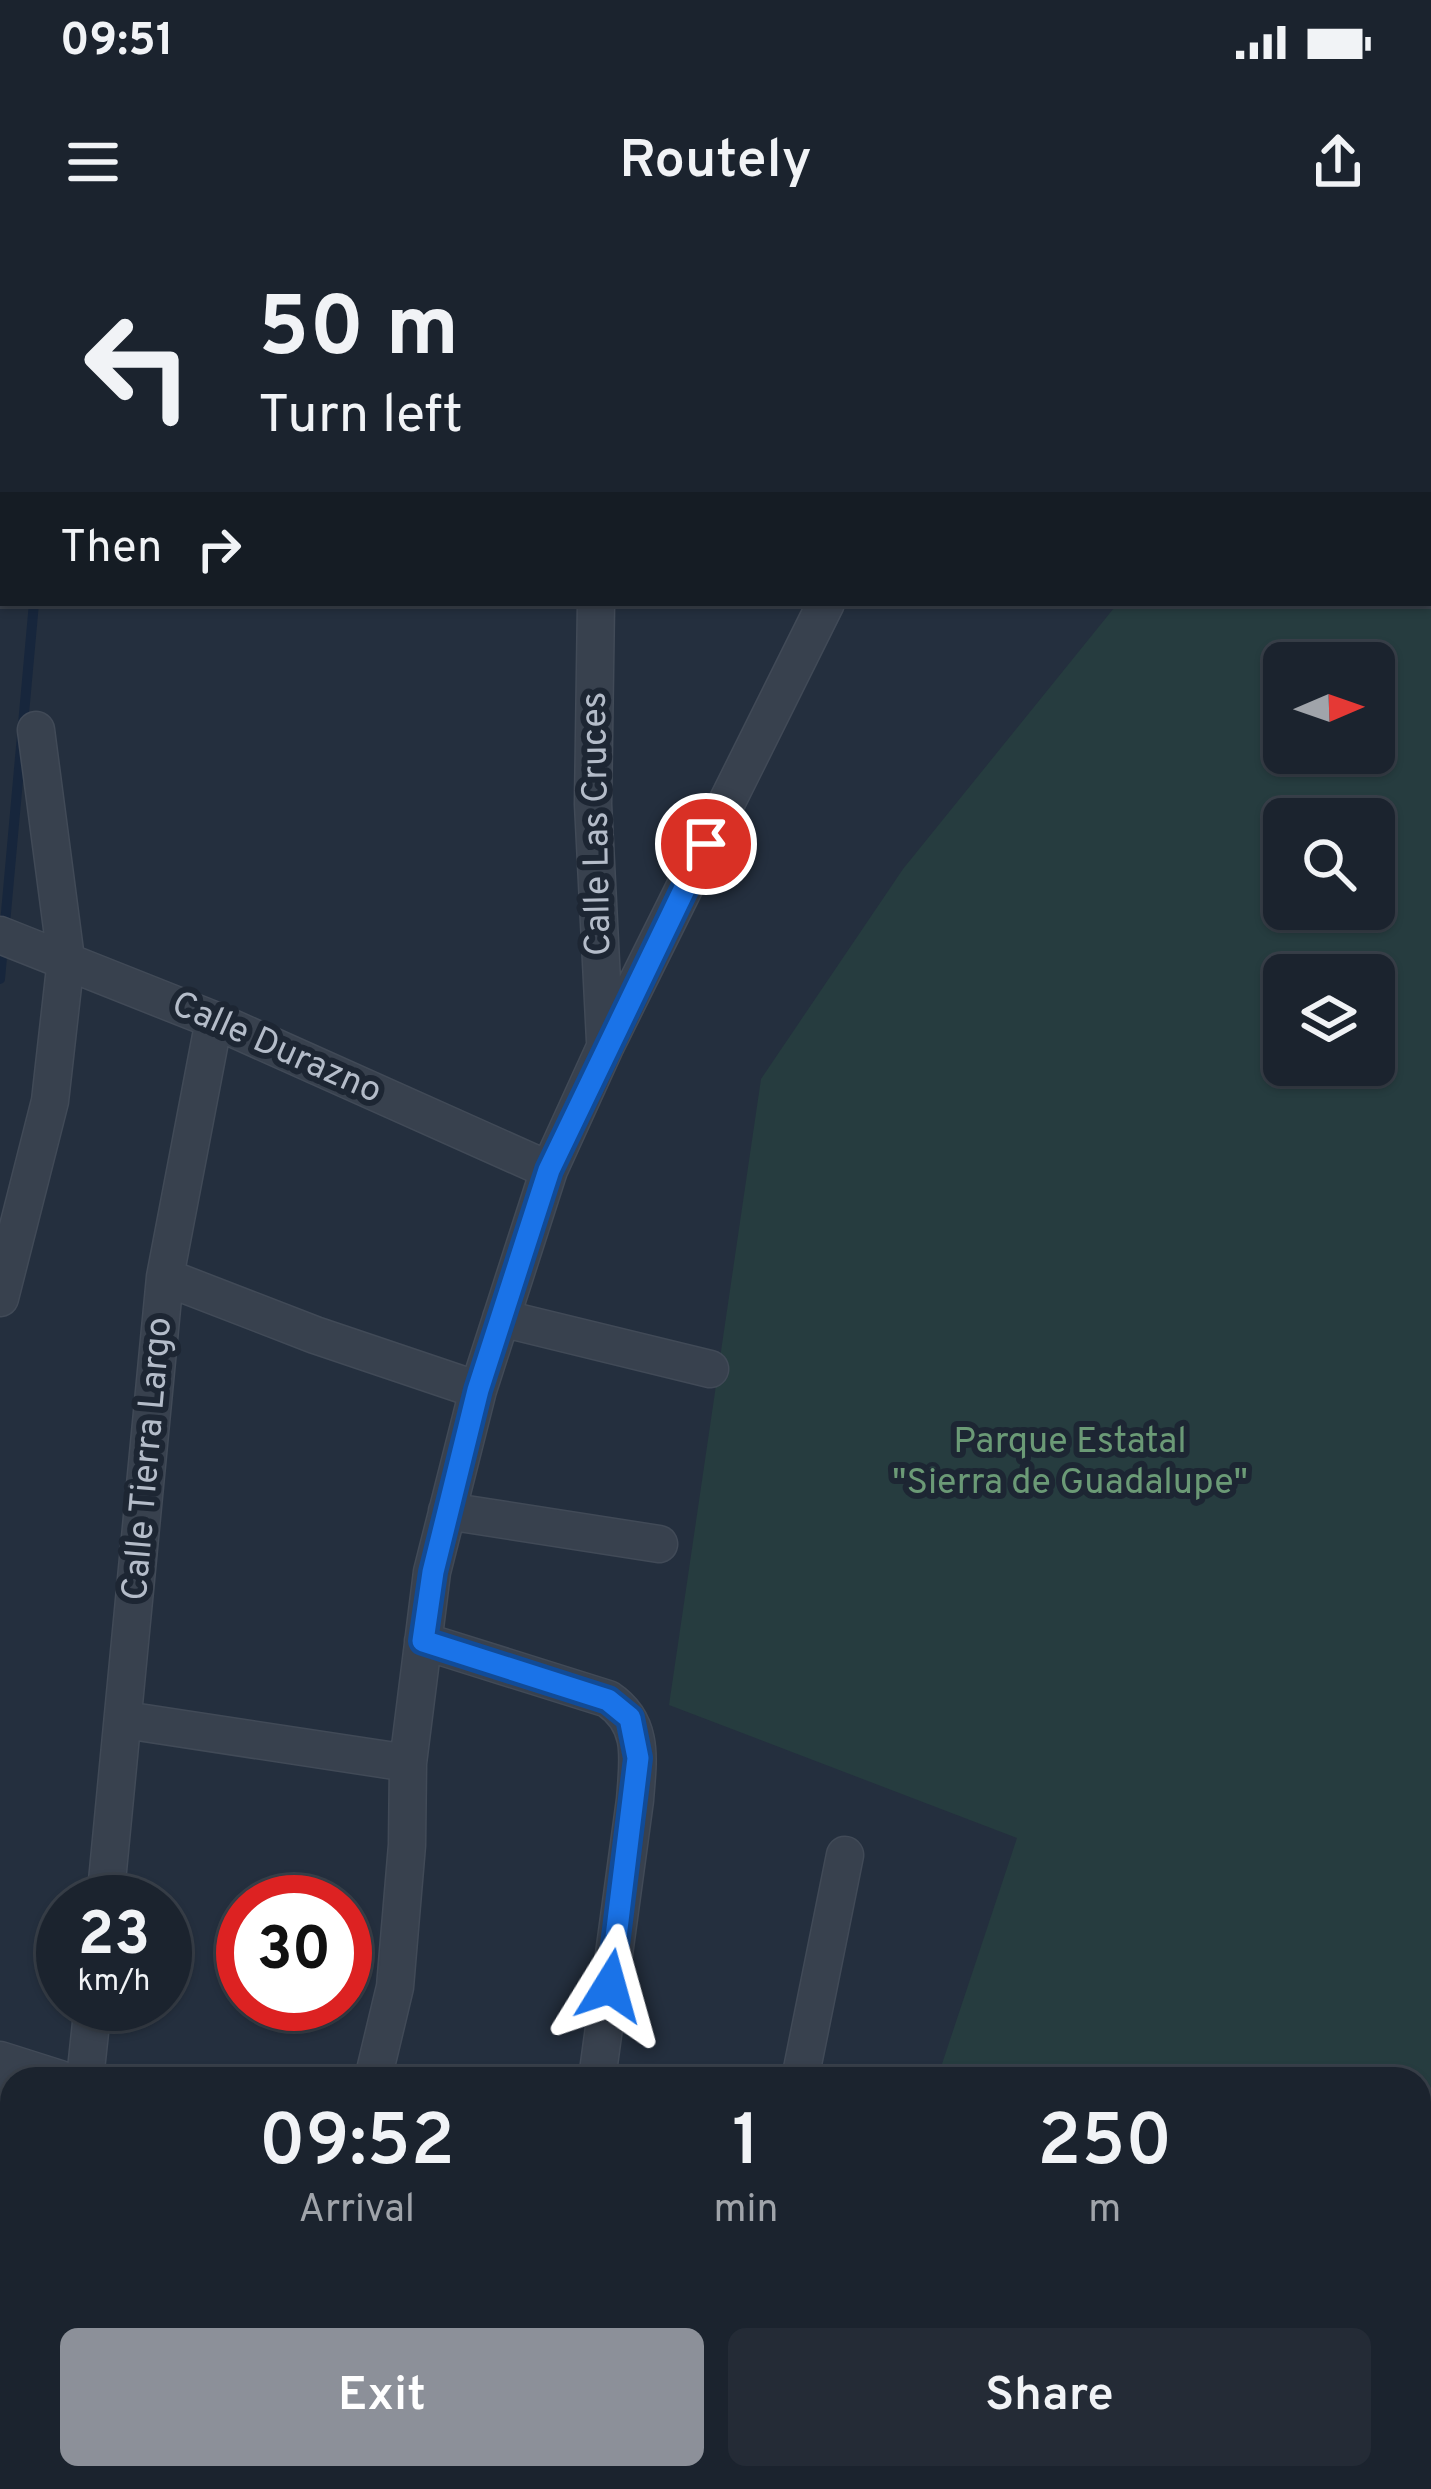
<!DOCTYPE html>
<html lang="en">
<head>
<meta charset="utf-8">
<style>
  body { margin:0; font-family:Overpass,sans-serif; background:#242b36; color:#f1f3f6; height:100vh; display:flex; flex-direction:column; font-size:45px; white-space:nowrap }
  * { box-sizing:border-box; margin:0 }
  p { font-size:39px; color:#a0a4aa }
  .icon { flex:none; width:66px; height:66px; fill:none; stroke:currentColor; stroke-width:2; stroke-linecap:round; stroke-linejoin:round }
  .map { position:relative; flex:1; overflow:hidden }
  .drawer { position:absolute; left:0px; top:1827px; width:1431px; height:423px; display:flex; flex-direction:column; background:#1b232e; border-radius:36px 36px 0 0; box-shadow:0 3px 9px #0004,0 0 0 3px #39404a }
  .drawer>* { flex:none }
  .guide { position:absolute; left:0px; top:0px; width:1431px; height:366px; box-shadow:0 3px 9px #0004,0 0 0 3px #39404a; background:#1b232e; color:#f1f3f6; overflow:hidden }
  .needle { width:78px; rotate:88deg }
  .controls { position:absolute; left:1263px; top:402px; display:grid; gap:24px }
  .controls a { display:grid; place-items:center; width:132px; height:132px; border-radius:18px; background:#1b232e; box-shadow:0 3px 9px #0004,0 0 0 3px #39404a; font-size:60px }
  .speed { position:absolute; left:36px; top:1635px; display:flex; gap:24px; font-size:60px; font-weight:700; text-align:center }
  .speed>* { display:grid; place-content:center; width:156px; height:156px; border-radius:50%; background:#1b232e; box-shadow:0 3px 9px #0004,0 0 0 3px #39404a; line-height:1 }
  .speed small { font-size:30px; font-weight:400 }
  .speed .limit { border:18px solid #d22; background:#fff; color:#111 }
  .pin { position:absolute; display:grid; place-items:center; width:102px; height:102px; color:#fff; margin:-51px; border:6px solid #fff; border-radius:50%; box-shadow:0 3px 12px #0007 }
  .me { position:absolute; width:132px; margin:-66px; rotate:8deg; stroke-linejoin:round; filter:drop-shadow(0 0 9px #0008) }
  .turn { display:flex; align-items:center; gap:42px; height:252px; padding:0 60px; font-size:54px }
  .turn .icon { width:156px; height:156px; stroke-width:2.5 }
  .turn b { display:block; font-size:84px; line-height:102px }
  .then { display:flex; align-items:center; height:114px; padding:0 60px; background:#0003; gap:24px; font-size:45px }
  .eta { display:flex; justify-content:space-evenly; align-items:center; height:204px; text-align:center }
  .eta b { font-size:72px; font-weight:600; line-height:84px }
  .cta { display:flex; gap:24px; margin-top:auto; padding:24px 60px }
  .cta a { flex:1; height:138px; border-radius:18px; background:#8c9099; color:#fff; font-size:48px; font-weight:600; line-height:138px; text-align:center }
  .cta a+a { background:#242b36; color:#f1f3f6 }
  .status { display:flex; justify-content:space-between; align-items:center; height:84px; padding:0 60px; background:#1b232e; direction:ltr }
  .status svg { height:33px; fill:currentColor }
  header { display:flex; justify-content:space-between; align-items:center; height:156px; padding:0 60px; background:#1b232e; font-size:54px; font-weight:600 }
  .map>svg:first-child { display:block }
  .green { fill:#263c3f; fill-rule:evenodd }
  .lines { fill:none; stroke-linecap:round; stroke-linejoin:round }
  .stream { stroke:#17263c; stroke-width:10 }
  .street-casing { stroke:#414a57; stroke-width:39 }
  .street { stroke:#38414e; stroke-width:36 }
  .route-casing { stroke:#114b97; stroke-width:30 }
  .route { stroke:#1a73e8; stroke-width:21 }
  .labels { text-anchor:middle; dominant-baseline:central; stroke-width:12; stroke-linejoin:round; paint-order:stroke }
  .street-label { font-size:36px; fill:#b4bcc9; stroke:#1d2633 }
  .park-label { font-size:36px; fill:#6b9a76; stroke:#1d2633 }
</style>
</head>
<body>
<div class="status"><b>09:51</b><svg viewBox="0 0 49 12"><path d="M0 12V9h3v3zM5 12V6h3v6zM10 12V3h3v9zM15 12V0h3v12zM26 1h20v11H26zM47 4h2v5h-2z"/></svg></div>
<header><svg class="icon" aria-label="menu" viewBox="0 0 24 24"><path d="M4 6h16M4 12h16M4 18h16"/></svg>Routely<svg class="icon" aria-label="share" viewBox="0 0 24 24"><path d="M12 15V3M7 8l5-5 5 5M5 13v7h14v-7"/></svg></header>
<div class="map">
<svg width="1431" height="2249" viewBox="0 0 1431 2249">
  <rect width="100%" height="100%" fill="#242f3e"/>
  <path class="green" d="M1192,0H1431V2249H1047L1021,2238H1419V1839H937L1017,1598L669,1465L761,839L903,629L1118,363H1428V3H1191ZM1284,423H1374V513H1284ZM1284,579H1374V669H1284ZM1284,735H1374V825H1284Z"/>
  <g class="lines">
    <path class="stream" d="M66,3V0
      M0,739L34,363
      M1419,2102L1431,2086
      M1280,2249L1290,2238"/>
    <g class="street-casing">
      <path id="street" d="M417,0L418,3
        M1014,3L1016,0
        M596,363L593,564L605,801
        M0,695L214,780L549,930
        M165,1037L315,1095L478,1150
        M0,1058L50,861L66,719L36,490
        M501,1078L710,1129
        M447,1271L659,1304
        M423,1401L608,1459C645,1484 638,1520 635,1560L597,1839
        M125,1480L408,1523
        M105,1662L165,1037L214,780
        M0,1820L60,1839
        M85,1839L93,1764
        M373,1839L395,1747L407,1605L408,1523L432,1332L478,1150L549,930L606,805L826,363
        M800,1839L845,1615
        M0,1876L15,1825
        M0,2211L12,2215
        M79,2238L111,2249
        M937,2238L966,2249
        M555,2249L561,2238
        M850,2249L855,2238"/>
    </g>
    <use href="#street" class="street"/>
  </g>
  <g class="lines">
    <g class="route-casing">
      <path id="route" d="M610,1746L638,1518L630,1478L608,1460L423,1401L433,1332L478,1150L549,930L706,604"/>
    </g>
    <use href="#route" class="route"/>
  </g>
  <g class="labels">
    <g class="street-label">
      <text transform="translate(598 584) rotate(-91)">Calle Las Cruces</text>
      <text transform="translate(276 809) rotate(24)">Calle Durazno</text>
      <text transform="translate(149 1219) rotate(-85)">Calle Tierra Largo</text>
    </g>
    <g class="park-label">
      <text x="1070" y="1203">Parque Estatal<tspan x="1070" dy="41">"Sierra de Guadalupe"</tspan></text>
    </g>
  </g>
</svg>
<div class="controls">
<a><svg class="needle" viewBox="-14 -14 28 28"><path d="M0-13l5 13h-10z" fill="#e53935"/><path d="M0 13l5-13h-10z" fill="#a0a4aa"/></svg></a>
<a><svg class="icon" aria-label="search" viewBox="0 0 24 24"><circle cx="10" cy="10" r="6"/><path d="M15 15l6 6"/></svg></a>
<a><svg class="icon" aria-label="layers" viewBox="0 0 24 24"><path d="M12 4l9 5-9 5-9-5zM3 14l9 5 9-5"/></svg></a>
</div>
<div class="speed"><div>23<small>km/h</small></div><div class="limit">30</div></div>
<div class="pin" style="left:706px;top:604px;background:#d93025"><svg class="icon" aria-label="arrive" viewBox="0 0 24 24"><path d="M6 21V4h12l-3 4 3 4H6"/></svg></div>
<svg class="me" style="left:610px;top:1746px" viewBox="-20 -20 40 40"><path d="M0-17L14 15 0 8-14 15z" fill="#1a73e8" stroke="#fff" stroke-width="4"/></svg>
<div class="guide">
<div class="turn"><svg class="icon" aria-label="left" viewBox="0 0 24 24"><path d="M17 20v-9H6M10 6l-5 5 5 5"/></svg><div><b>50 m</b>Turn left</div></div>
<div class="then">Then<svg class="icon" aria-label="right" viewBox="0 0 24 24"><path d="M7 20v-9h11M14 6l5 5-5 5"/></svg></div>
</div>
<section class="drawer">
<div class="eta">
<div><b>09:52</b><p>Arrival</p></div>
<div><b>1</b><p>min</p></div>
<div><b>250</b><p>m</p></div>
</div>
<div class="cta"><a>Exit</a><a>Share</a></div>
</section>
</div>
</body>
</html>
